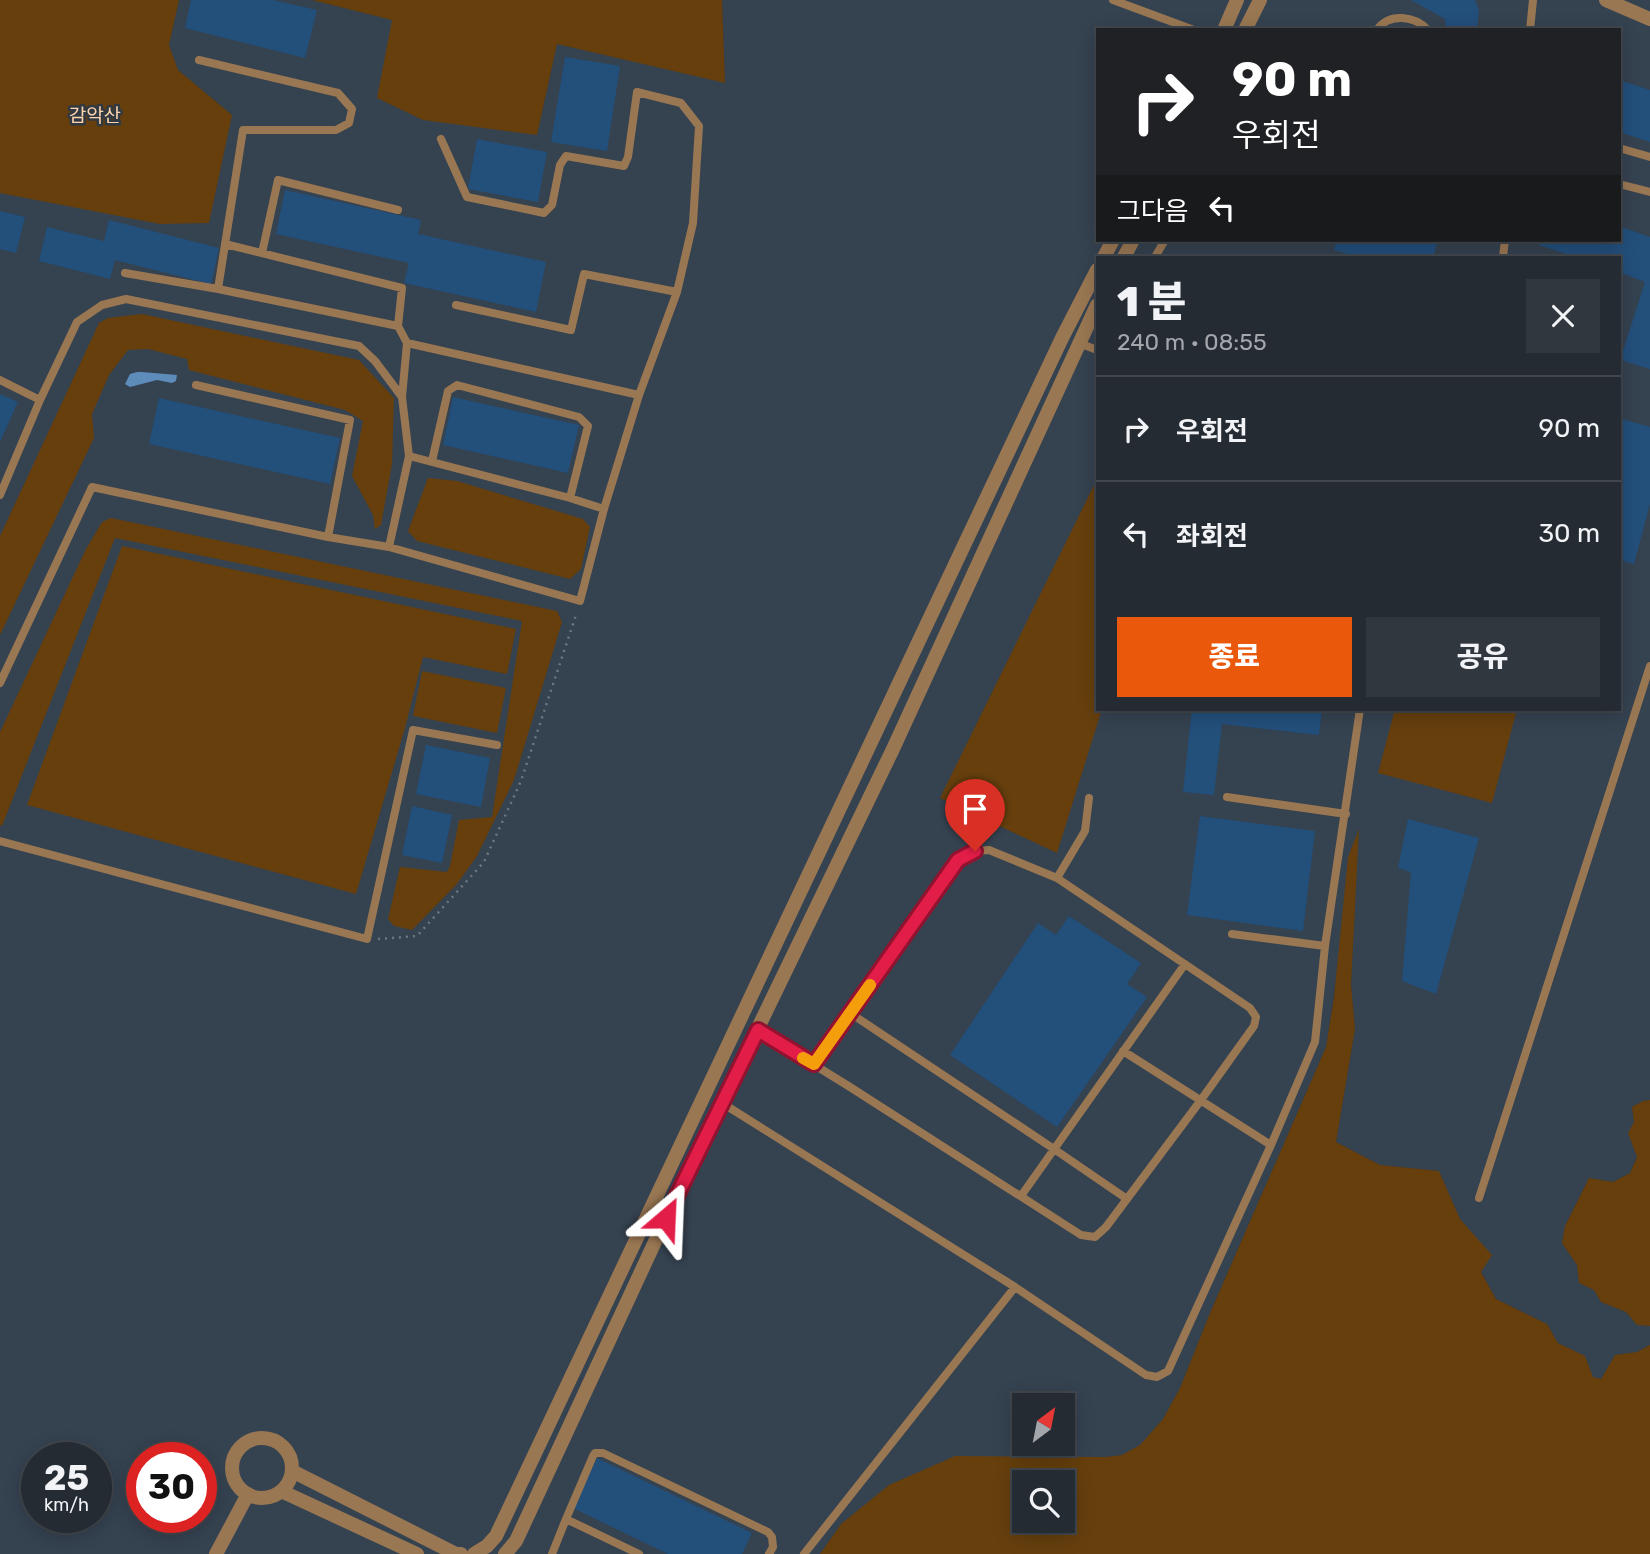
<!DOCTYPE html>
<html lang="ko">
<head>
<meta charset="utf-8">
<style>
  body { margin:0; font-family:Rubik,"Noto Sans KR",sans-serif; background:#30373e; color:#f1f3f6; height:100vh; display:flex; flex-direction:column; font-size:26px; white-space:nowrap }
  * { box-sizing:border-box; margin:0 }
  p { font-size:23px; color:#a3a7ac }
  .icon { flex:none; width:38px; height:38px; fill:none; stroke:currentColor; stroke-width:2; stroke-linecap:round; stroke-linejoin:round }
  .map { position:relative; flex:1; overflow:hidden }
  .details { position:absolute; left:1096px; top:256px; width:525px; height:455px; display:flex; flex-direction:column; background:#242b32; border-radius:0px; box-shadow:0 4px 18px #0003,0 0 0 2px #41474d }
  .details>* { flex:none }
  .hud { position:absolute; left:1096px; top:28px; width:525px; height:214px; border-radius:0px; box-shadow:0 4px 18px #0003,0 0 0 2px #41474d; background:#202124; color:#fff; overflow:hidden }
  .needle { width:46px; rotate:32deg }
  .fabs { position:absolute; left:1012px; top:1393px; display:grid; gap:14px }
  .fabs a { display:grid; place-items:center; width:63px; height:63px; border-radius:0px; background:#242b32; box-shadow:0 4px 18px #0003,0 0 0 2px #41474d; font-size:35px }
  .speed { position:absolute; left:21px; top:1442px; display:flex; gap:14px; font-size:35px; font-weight:700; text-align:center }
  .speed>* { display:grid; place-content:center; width:91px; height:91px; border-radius:50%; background:#242b32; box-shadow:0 4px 18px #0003,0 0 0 2px #41474d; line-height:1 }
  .speed small { font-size:18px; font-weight:400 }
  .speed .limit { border:10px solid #d22; background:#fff; color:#111 }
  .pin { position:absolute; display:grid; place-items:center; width:60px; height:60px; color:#fff; margin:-72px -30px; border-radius:50% 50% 50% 0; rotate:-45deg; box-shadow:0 0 7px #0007 }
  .pin .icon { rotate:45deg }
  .me { position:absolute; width:77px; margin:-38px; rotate:26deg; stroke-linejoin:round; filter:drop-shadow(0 0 5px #0008) }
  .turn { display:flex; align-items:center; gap:24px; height:147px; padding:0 21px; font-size:32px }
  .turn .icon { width:91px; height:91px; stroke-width:2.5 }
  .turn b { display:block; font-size:49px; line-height:60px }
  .then { display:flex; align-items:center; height:66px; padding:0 21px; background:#0003; gap:14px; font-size:26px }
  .round { display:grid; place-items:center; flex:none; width:74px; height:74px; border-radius:0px; background:#30373e }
  .summary { display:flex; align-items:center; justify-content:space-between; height:119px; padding:0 21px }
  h1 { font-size:42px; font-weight:800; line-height:52px }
  .primary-button { display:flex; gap:14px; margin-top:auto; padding:14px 21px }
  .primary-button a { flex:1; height:80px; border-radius:0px; background:#ea580c; color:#fff; font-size:28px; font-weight:800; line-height:80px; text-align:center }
  .primary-button a+a { background:#30373e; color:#f1f3f6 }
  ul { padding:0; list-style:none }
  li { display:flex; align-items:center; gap:21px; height:105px; padding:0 21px; border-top:2px solid #41474d }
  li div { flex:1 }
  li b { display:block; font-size:26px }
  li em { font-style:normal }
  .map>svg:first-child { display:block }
  .built { fill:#354250; fill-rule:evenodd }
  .green { fill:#663f0d; fill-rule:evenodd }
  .water { fill:#5d8bba }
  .building { fill:#234f7b }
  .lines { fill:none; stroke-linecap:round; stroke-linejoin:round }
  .path { stroke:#6f777f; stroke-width:2.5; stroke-dasharray:2 5; stroke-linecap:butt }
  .service { stroke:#997753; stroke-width:8 }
  .minor { stroke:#997753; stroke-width:14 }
  .route-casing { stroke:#92132f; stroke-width:18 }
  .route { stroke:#e11d48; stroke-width:12 }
  .slow { stroke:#f59e0b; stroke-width:12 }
  .labels { text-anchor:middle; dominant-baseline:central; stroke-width:5; stroke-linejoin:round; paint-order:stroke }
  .park-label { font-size:19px; fill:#fdd4ab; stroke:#303942 }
</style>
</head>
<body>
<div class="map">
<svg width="1650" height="1554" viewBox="0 0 1650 1554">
  <rect width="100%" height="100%" fill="#303942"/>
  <path class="built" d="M179,0H312L393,20L537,134L557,44L725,82L722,0H1650V1100L1643,1101L1632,1107L1634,1123L1628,1133L1637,1156L1630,1173L1613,1182L1589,1178L1565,1226L1562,1242L1577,1265L1579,1283L1594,1290L1601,1302L1626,1312L1637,1325L1650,1326V1345L1637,1352L1615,1355L1601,1379L1593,1377L1585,1356L1558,1343L1547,1324L1496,1299L1481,1271L1491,1255L1460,1220L1439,1171L1380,1165L1336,1142L1355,1029L1351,985L1358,831L1326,1047L1210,1313L1180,1388L1163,1419L1141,1445L1122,1455L1106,1457L841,1524L820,1554H0V192L232,115L178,70L169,45ZM1097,30H1619V240H1097ZM1097,257H1619V709H1097ZM1024,1405H1062V1444H1024ZM37,1458H96V1517H37ZM142,1458H201V1517H142Z"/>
  <path class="green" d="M0,0H179L169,45L178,70L232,115L209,223L160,224L0,193Z
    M312,0H722L725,83L557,44L537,135L423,120L377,98L392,20Z
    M142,314L359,360L394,398L392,464L381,525L375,529L373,515L352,476L363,421L345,410L189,370L187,359L148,349L128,350L109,375L92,414L94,438L0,635V536L99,323L108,318Z
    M428,478L457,481L583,519L590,527L581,569L570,579L417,541L408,531Z
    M1097,479V709H1102L1057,853L940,798Z
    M111,518L557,611L562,622L514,780L477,856L457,884L412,930L394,926L388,919L400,867L447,872L450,866L459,820L492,817L522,621L115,538L2,826L0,825V732L86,549L102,522Z
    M122,546L516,629L507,674L423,657L405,728L356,894L27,805Z
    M422,671L506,688L497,733L413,716Z
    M1395,709H1517L1492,803L1378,773Z
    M1359,829L1351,985L1355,1029L1336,1142L1380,1165L1439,1171L1460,1219L1492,1255L1481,1272L1496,1299L1547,1324L1558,1343L1585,1356L1593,1377L1601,1379L1615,1355L1637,1352L1650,1345V1554H820L841,1524L889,1485L955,1456L1106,1457L1122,1455L1140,1445L1163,1419L1180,1388L1210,1313L1326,1047L1334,997L1348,857ZM1024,1482H1062V1521H1024Z
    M1650,1100V1326L1637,1325L1626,1312L1601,1302L1594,1290L1579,1283L1577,1265L1562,1243L1565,1226L1589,1178L1613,1182L1630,1173L1637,1157L1628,1133L1634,1122L1632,1107L1643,1101Z"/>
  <path class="water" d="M137,372H142L177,375L176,381L172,383L157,380L130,387L125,384L130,374Z"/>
  <path class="building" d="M191,0H273L317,10L305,58L185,28Z
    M1411,0H1475L1479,10L1477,30H1446L1445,19Z
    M565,57L620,66L607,151L551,142Z
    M1619,80L1650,90V142L1619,132Z
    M477,139L547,152L538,202L468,189Z
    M285,190L421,220L418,234L546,262L536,312L404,283L409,263L276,234Z
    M0,211L25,217L16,253L0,249Z
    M109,220L219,248L211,284L115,260L110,279L39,261L47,227L104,241Z
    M1619,226L1650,237V369L1620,360L1645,282L1619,272V257H1575L1539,245L1541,240H1619Z
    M1337,240H1438L1433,257H1358L1334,250Z
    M0,394L18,402L0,442Z
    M453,397L579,425L568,473L443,445Z
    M159,398L340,438L330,484L149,444Z
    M1622,419L1650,427V504L1634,564L1619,560V432Z
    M1192,709H1322L1319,735L1222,724L1214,795L1183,792Z
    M426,745L490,758L481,807L416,794Z
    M412,806L452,815L442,863L402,855Z
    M1200,816L1315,831L1303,931L1187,915Z
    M1408,819L1479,838L1436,994L1402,981L1411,872L1398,868Z
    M1069,916L1141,963L1127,984L1147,997L1057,1127L950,1055L1038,923L1056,935Z
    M597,1458L752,1533L742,1554H668L573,1508Z"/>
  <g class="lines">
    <path class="path" d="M378,939L417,936L484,862L521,781L577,612"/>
    <path class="service" d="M1113,0L1194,30
      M1377,30C1389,12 1415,16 1428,30
      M1530,30L1533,0
      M199,60L338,93L352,109L349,123L336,130H243L218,289L398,326
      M1619,148L1650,157
      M1619,184L1650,192
      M225,244L402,288L398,326L407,343L402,397L409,456L389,547
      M262,253L278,180L398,210
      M1155,257L1165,240
      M1503,257L1505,240
      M125,273L218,289
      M456,305L571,330L584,274L677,292
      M407,343L639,395
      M1079,343L1097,350
      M0,380L40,400
      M196,385L350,420L328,537
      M409,456L570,498L588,426L579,417L457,385L448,391L432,461
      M0,495L40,400L77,322L102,305L126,299L359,346L375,361L402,397
      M570,498L604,509
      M0,683L92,487L328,537L389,547L580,601L604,509L639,395L677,292L693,223L699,126L681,103L637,92L628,157L624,166L566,156L560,165L552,205L544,213L467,197L441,139
      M1227,797L1346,814
      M0,841L367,939L413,730L497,745
      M1057,878L1085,831L1089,798
      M1232,934L1325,946
      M850,1013L1054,1149L1127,1199
      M758,1030L850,1087L1081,1235L1095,1237L1106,1227L1201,1100L1254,1026L1256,1017L1250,1008L1057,878L989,850L975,851L958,860L814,1064
      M1123,1051L1271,1145
      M722,1103L1015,1287
      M1021,1196L1185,964
      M1479,1198L1650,666
      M566,1519L593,1456L595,1453H603L768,1532L772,1537L773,1547L769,1554
      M552,1554L566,1519L639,1554
      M804,1554L1015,1287L1146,1375L1157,1377L1168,1371L1271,1145L1315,1042L1325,946L1360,709"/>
    <path class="minor" d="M1606,0L1650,19
      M1224,30L1237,0
      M1245,30L1260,0
      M1104,257L1113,240
      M1124,257L1133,240
      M232 1468a30 30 0 1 1 60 0a30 30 0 1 1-60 0Z
      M292,1471L456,1554H461
      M281,1491L417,1554
      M216,1554L248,1494
      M474,1554L487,1546L496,1536L1062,338L1097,270
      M505,1554L516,1541L666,1218L893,749L1097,305"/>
  </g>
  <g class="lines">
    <g class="route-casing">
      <path id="route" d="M666,1218L758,1030L814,1064L958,860L975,851"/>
    </g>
    <use href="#route" class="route"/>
    <path class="slow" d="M803,1058L814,1064L870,985"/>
  </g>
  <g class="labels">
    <g class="park-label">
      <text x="95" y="115">감악산</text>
    </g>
  </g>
</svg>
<div class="fabs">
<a><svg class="needle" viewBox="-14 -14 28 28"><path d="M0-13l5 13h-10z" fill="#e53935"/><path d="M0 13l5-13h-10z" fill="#a3a7ac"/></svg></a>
<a><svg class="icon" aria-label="search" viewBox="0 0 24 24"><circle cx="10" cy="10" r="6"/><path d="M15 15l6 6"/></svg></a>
</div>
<div class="speed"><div>25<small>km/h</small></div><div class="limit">30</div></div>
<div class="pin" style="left:975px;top:851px;background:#d93025"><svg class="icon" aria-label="arrive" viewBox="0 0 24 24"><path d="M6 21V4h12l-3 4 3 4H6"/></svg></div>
<svg class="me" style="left:666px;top:1218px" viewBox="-20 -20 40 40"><path d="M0-17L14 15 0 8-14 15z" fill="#e11d48" stroke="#fff" stroke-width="4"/></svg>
<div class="hud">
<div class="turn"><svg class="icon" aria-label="right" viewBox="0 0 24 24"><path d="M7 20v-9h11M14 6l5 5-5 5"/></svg><div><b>90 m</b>우회전</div></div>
<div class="then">그다음<svg class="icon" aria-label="left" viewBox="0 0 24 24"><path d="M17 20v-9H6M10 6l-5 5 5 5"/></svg></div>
</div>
<section class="details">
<div class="summary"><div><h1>1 분</h1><p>240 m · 08:55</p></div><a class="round"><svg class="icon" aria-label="close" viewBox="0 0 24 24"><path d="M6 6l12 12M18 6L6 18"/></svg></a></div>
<ul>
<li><svg class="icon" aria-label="right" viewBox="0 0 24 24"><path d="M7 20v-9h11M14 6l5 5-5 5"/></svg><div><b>우회전</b></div><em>90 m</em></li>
<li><svg class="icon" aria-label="left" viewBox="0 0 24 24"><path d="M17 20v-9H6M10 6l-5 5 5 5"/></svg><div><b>좌회전</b></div><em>30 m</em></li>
</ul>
<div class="primary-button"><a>종료</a><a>공유</a></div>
</section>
</div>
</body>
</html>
